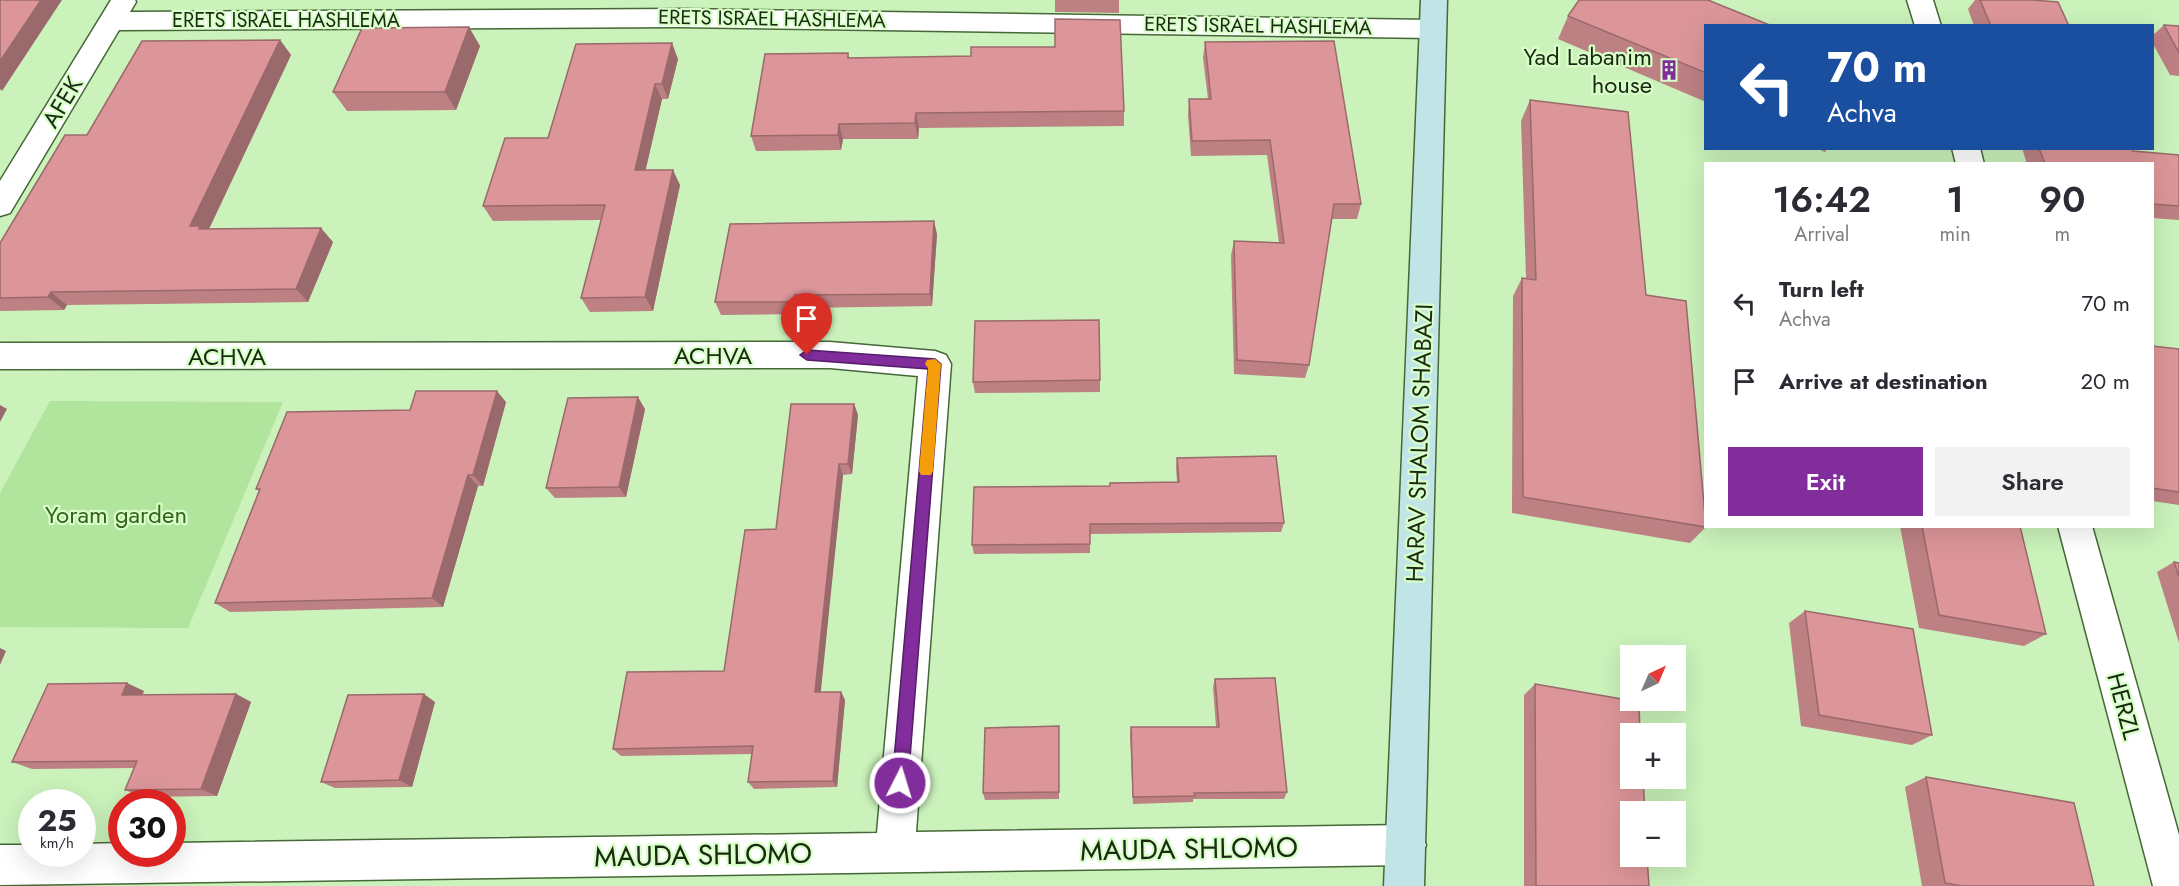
<!DOCTYPE html>
<html lang="en">
<head>
<meta charset="utf-8">
<style>
  body { margin:0; font-family:Jost,sans-serif; background:#f2f2f3; color:#2b2b33; height:100vh; display:flex; flex-direction:column; font-size:22px; white-space:nowrap }
  * { box-sizing:border-box; margin:0 }
  p { font-size:20px; color:#7c7c81 }
  .icon { flex:none; width:33px; height:33px; fill:none; stroke:currentColor; stroke-width:2; stroke-linecap:round; stroke-linejoin:round }
  .map { position:relative; flex:1; overflow:hidden }
  .sheet { position:absolute; left:1704px; top:162px; width:450px; height:366px; display:flex; flex-direction:column; background:#fff; border-radius:0px; box-shadow:0 6px 24px #0002 }
  .sheet>* { flex:none }
  .banner { position:absolute; left:1704px; top:24px; width:450px; height:126px; border-radius:0px; box-shadow:0 6px 24px #0002; background:#1a4fa0; color:#fff; overflow:hidden }
  .needle { width:39px; rotate:44deg }
  .controls { position:absolute; left:1620px; top:645px; display:grid; gap:12px }
  .controls a { display:grid; place-items:center; width:66px; height:66px; border-radius:0px; background:#fff; box-shadow:0 6px 24px #0002; font-size:30px }
  .speed { position:absolute; left:18px; top:789px; display:flex; gap:12px; font-size:30px; font-weight:700; text-align:center }
  .speed>* { display:grid; place-content:center; width:78px; height:78px; border-radius:50%; background:#fff; box-shadow:0 6px 24px #0002; line-height:1 }
  .speed small { font-size:15px; font-weight:400 }
  .speed .limit { border:9px solid #d22; background:#fff; color:#111 }
  .pin { position:absolute; display:grid; place-items:center; width:51px; height:51px; color:#fff; margin:-62px -26px; border-radius:50% 50% 50% 0; rotate:-45deg; box-shadow:0 0 6px #0007 }
  .pin .icon { rotate:45deg }
  .me { position:absolute; width:66px; margin:-33px; rotate:5deg; stroke-linejoin:round; filter:drop-shadow(0 0 4px #0008) }
  .turn { display:flex; align-items:center; gap:21px; height:126px; padding:0 24px; font-size:27px }
  .turn .icon { width:78px; height:78px; stroke-width:2.5 }
  .turn b { display:block; font-size:42px; line-height:51px }
  .eta { display:flex; justify-content:space-evenly; align-items:center; height:102px; text-align:center }
  .eta b { font-size:36px; font-weight:600; line-height:42px }
  .cta { display:flex; gap:12px; margin-top:auto; padding:12px 24px }
  .cta a { flex:1; height:69px; border-radius:0px; background:#812d9c; color:#fff; font-size:24px; font-weight:600; line-height:69px; text-align:center }
  .cta a+a { background:#f2f2f3; color:#2b2b33 }
  ul { padding:0; list-style:none }
  li { display:flex; align-items:center; gap:18px; height:78px; padding:0 24px }
  li div { flex:1 }
  li b { display:block; font-size:22px }
  li em { font-style:normal }
  .map>svg:first-child { display:block }
  .green { fill:#b1e49c }
  .lines { fill:none; stroke-linecap:round; stroke-linejoin:round }
  .street-casing { stroke:#456836; stroke-width:3 }
  .secondary-casing { stroke:#456836; stroke-width:3 }
  .street { fill:#fff; fill-rule:evenodd }
  .secondary { fill:#c1e5e6; fill-rule:evenodd }
  .wall { fill:#bd8184 }
  .shaded-wall { fill:#9a696b }
  .building { fill:#dc9699; stroke:#9a696b; stroke-width:1.5 }
  .route { fill:#812d9c; stroke:#541d65; stroke-width:1.5 }
  .slow { fill:#f59e0b }
  .labels { text-anchor:middle; dominant-baseline:central; stroke-width:4.5; stroke-linejoin:round; paint-order:stroke }
  .far-street-label { font-size:20px; fill:#1b2914; stroke:#d7ffc7 }
  .poi-label { font-size:24px; fill:#1b2914; stroke:#d7ffc7; text-anchor:end }
  .street-label { font-size:24px; fill:#1b2914; stroke:#d7ffc7 }
  .park-label { font-size:24px; fill:#35621f; stroke:#d7ffc7 }
  .near-street-label { font-size:28px; fill:#1b2914; stroke:#d7ffc7 }
</style>
</head>
<body>
<div class="map">
<svg width="2179" height="886" viewBox="0 0 2179 886">
  <rect width="100%" height="100%" fill="#caf2ba"/>
  <path class="green" d="M50,401L283,402L188,628L0,627V493Z"/>
  <g class="lines">
    <g class="street-casing">
      <path id="street" d="M111,0H135L136,2L130,12L678,9L1432,20L1441,23L1445,29L1441,35L1432,38L678,27L119,30L10,213L0,216V181Z
        M1907,0H1933L1941,26H1915Z
        M1952,148H1980L1984,164H1956Z
        M830,342L935,351L946,355L951,364L916,832L1406,825L1420,831L1426,845L1420,859L1406,865L0,885V845H32V854H82V844L122,843V854H172V843L877,833L918,376L830,368L0,369V343Z
        M2058,526H2092L2179,835V886H2153Z"/>
    </g>
    <g class="secondary-casing">
      <path id="secondary" d="M1421,0H1447L1424,886H1384Z"/>
    </g>
    <use href="#street" class="street"/>
    <use href="#secondary" class="secondary"/>
  </g>
  <path class="wall" d="M1055,0H1119V13L1055,12Z
    M1975,0H2033L2069,26H1974L1968,9Z
    M1568,16L1706,26V102L1558,39Z
    M2164,25L2179,26V76L2170,75L2152,42V36Z
    M280,40L291,55L209,229L333,242L308,302L67,305L64,310L0,311V243L87,135Z
    M1205,42L1361,204L1357,219H1332L1309,365L1305,378L1234,374L1231,255L1234,241L1279,243L1267,155L1191,156L1188,115L1189,99H1208L1203,58Z
    M480,46L456,110L347,111L333,92Z
    M848,53L849,58L1124,111V126L919,128L918,139H843L841,150L756,151L751,136Z
    M678,59L668,99H662L645,170L680,185L653,311L590,312L581,298L601,220L493,221L483,206L548,138Z
    M1530,100L1646,295L1706,527L1690,543L1512,513L1513,296L1522,278H1526L1521,121Z
    M1816,148H1828L1825,152Z
    M2022,148H2131L2133,151L2179,155V220L2152,218V164H2027Z
    M937,234L932,306L799,308V314L721,315L715,302Z
    M2152,346L2179,349V505L2152,501Z
    M1100,380V392L975,393L973,382Z
    M506,402L483,486H478L443,607L230,612L215,603L259,491L256,489L410,410Z
    M854,404L858,415L852,474L843,475L820,692H841L845,700L837,787L754,789L748,782L752,754L621,756L613,749L724,671L776,529Z
    M645,409L626,497L555,498L546,488Z
    M1177,458L1284,523L1281,532L1090,534V553L974,554L972,545L1110,486L1177,482L1176,468Z
    M1900,526H2020L2046,634L2024,646L1919,628Z
    M2174,562L2179,563V643L2157,572Z
    M1805,611L1932,735L1912,745L1801,726L1789,623Z
    M1215,679L1287,792L1284,799H1193V802L1133,804L1130,735L1131,727H1216L1213,687Z
    M1535,684L1649,886H1524V695Z
    M144,691L142,695L236,694L251,702L217,796L143,797L125,790L134,768L32,769L12,762Z
    M435,702L412,787L335,788L321,782Z
    M1059,726V799L985,800L983,793Z
    M1926,777L2094,886H1922L1905,787Z"/>
  <path class="shaded-wall" d="M41,0H62L2,91L0,89V61Z
    M469,27L480,46L456,110L445,92Z
    M280,40L291,55L207,233L190,226Z
    M672,43L678,59L668,99L662,84Z
    M655,84L662,99L642,186L635,170Z
    M916,113L919,128L918,139L915,123Z
    M839,124L843,139L841,150L838,135Z
    M673,170L680,185L653,311L645,297Z
    M934,221L937,234L932,306L930,294Z
    M321,228L333,242L308,302L296,289Z
    M51,292L67,305L64,310L48,297Z
    M795,295L799,308V314L794,302Z
    M497,391L506,402L483,486L473,475Z
    M638,397L645,409L626,497L619,487Z
    M854,404L858,415L852,474L848,464Z
    M0,405L7,409L0,422Z
    M839,464L843,475L820,700L815,692Z
    M468,475L478,486L443,607L432,598Z
    M0,648L6,651L0,665Z
    M127,683L144,691L139,703L122,695Z
    M841,692L845,700L837,787L833,781Z
    M236,694L251,702L217,796L201,789Z
    M424,694L435,702L412,787L399,780Z"/>
  <path class="building" d="M0,0H41L0,61Z
    M1579,0H1708L1772,26H1706V73L1568,16Z
    M1980,0H2033L2058,2L2069,26H1991Z
    M1055,19L1120,20L1124,111L916,113L915,123L839,124L838,135L751,136L765,54L848,53V58L971,56V47H1055Z
    M2164,25L2179,26V53Z
    M469,27L445,92H333L362,28Z
    M280,40L190,226H200L199,229L321,228L296,289L51,292L48,297L0,298V243L65,135H87L142,41Z
    M1334,41L1361,204H1334L1309,365L1237,360L1234,241L1284,243L1270,140L1192,141L1189,99H1211L1205,42Z
    M672,43L662,84H655L635,170H673L645,297L581,298L605,205L483,206L505,138H548L576,44Z
    M1530,100L1628,112L1646,295L1686,301L1706,527L1523,497L1522,278L1536,280Z
    M2039,148H2131L2133,151L2179,155V206L2152,204V164H2045Z
    M934,221L930,294L795,295L794,302H715L730,224Z
    M1099,320L1100,380L973,382L975,321Z
    M2152,346L2179,349V492L2152,488Z
    M416,391H497L473,475H468L432,598L215,603L260,489H256L287,412L410,410Z
    M638,397L619,487L546,488L568,398Z
    M791,404H854L848,464H839L815,692H841L833,781L748,782L753,746L613,749L627,672L724,671L745,530L776,529Z
    M1276,456L1284,523L1090,524V544L972,545L974,487L1110,486V483L1179,482L1177,458Z
    M1922,526H2020L2046,634L1939,615Z
    M2174,562L2179,563V577Z
    M1805,611L1913,629L1932,735L1819,715Z
    M1275,678L1287,792L1194,793L1195,796L1133,797L1131,727H1219L1215,679Z
    M127,683L122,695L236,694L201,789L125,790L137,761L12,762L48,684Z
    M1535,684L1639,702L1640,734H1630V778H1643L1645,812H1630V856H1647L1649,886H1536Z
    M424,694L399,780L321,782L348,695Z
    M1059,726V792L983,793L985,728Z
    M1926,777L2074,803L2094,886H1962L1945,883Z"/>
  <path class="route" d="M807,350L935,359L941,364L908,783L906,789L900,791L895,789L892,783L928,369L807,360L800,355Z"/>
  <path class="slow" d="M935,359L941,364L933,471L931,475H921L919,471L928,368L925,364L927,360Z"/>
  <defs>
    <g id="building-bare" transform="scale(1.62)"><path d="M-4-6H4V6H1V3H-1V6H-4ZM-2.5-4.3h1.7v1.8h-1.7ZM.8-4.3h1.7v1.8H.8ZM-2.5-1h1.7V.8h-1.7ZM.8-1h1.7V.8H.8Z" fill="#812d9c" stroke="#d7ffc7" stroke-width="2.5" paint-order="stroke"/></g>
  </defs>
  <g fill-rule="evenodd">
    <use href="#building-bare" x="1669" y="70"/>
  </g>
  <g class="labels">
    <g class="far-street-label">
      <text transform="translate(772 19) rotate(1)">ERETS ISRAEL HASHLEMA</text>
      <text x="286" y="20">ERETS ISRAEL HASHLEMA</text>
      <text transform="translate(1258 26) rotate(1)">ERETS ISRAEL HASHLEMA</text>
    </g>
    <g class="poi-label">
      <text x="1652" y="56">Yad Labanim<tspan x="1652" dy="28">house</tspan></text>
    </g>
    <g class="street-label">
      <text transform="translate(62 102) rotate(-59)">AFEK</text>
      <text x="713" y="355">ACHVA</text>
      <text x="227" y="356">ACHVA</text>
      <text transform="translate(1419 443) rotate(-88)">HARAV SHALOM SHABAZI</text>
      <text transform="translate(2124 706) rotate(75)">HERZL</text>
    </g>
    <g class="park-label">
      <text x="116" y="514">Yoram garden</text>
    </g>
    <g class="near-street-label">
      <text transform="translate(1189 849) rotate(-1)">MAUDA SHLOMO</text>
      <text transform="translate(703 855) rotate(-1)">MAUDA SHLOMO</text>
    </g>
  </g>
</svg>
<div class="controls">
<a><svg class="needle" viewBox="-14 -14 28 28"><path d="M0-13l5 13h-10z" fill="#e53935"/><path d="M0 13l5-13h-10z" fill="#7c7c81"/></svg></a>
<a>+</a>
<a>−</a>
</div>
<div class="speed"><div>25<small>km/h</small></div><div class="limit">30</div></div>
<div class="pin" style="left:807px;top:355px;background:#d93025"><svg class="icon" aria-label="arrive" viewBox="0 0 24 24"><path d="M6 21V4h12l-3 4 3 4H6"/></svg></div>
<svg class="me" style="left:900px;top:783px" viewBox="-20 -20 40 40"><circle r="17" fill="#812d9c" stroke="#fff" stroke-width="3"/><path d="M0-11L8 9 0 5-8 9z" fill="#fff"/></svg>
<div class="banner">
<div class="turn"><svg class="icon" aria-label="left" viewBox="0 0 24 24"><path d="M17 20v-9H6M10 6l-5 5 5 5"/></svg><div><b>70 m</b>Achva</div></div>
</div>
<section class="sheet">
<div class="eta">
<div><b>16:42</b><p>Arrival</p></div>
<div><b>1</b><p>min</p></div>
<div><b>90</b><p>m</p></div>
</div>
<ul>
<li><svg class="icon" aria-label="left" viewBox="0 0 24 24"><path d="M17 20v-9H6M10 6l-5 5 5 5"/></svg><div><b>Turn left</b><p>Achva</p></div><em>70 m</em></li>
<li><svg class="icon" aria-label="arrive" viewBox="0 0 24 24"><path d="M6 21V4h12l-3 4 3 4H6"/></svg><div><b>Arrive at destination</b></div><em>20 m</em></li>
</ul>
<div class="cta"><a>Exit</a><a>Share</a></div>
</section>
</div>
</body>
</html>
